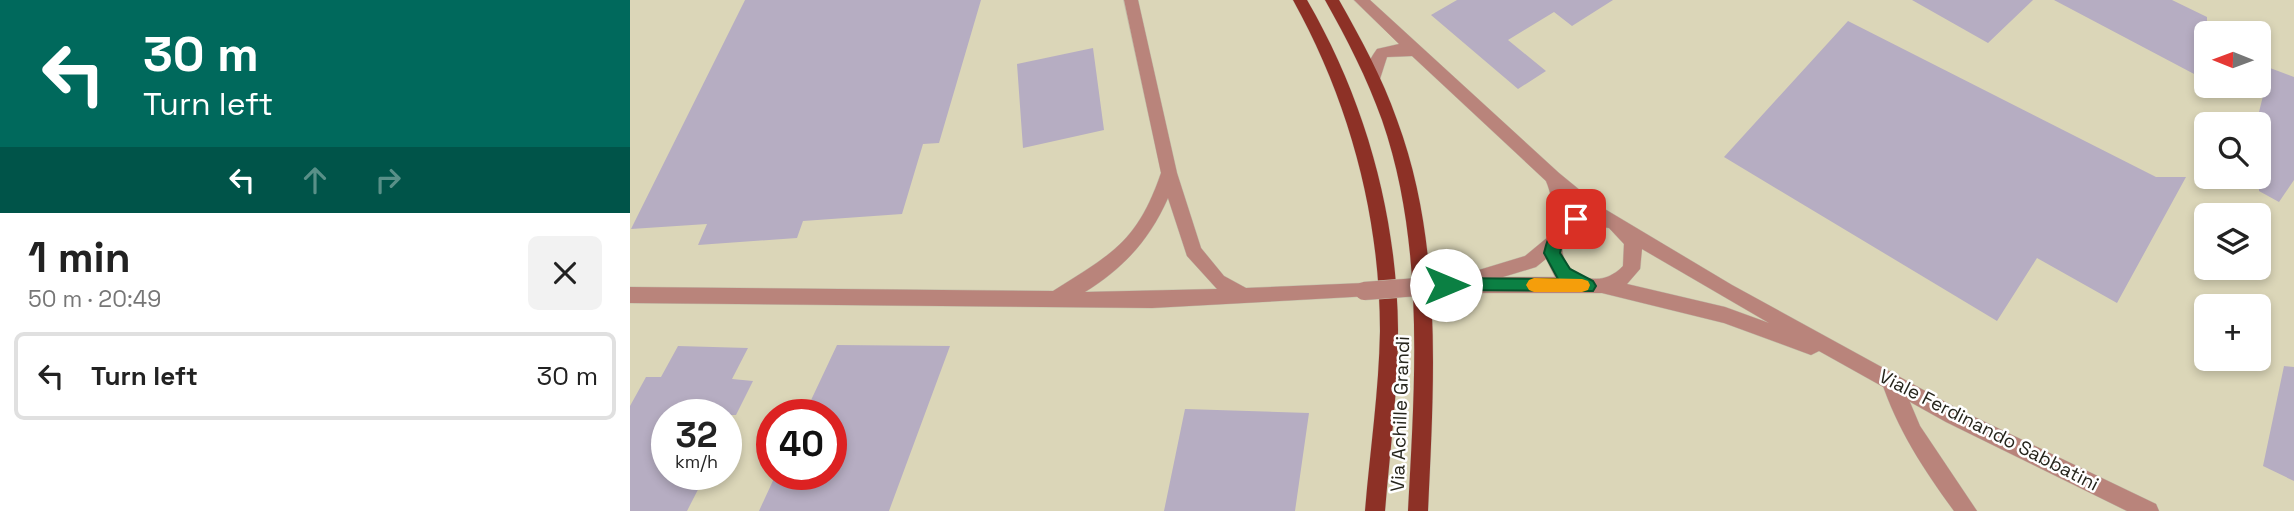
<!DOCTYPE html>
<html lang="en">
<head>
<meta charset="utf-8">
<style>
  body { margin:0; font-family:"Space Grotesk",sans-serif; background:#f2f2f2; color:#222; height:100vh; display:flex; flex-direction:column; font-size:26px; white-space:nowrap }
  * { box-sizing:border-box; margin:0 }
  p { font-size:23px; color:#767676 }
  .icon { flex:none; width:38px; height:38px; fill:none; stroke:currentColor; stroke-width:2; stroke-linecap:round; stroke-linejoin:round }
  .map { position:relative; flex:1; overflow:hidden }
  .sheet { display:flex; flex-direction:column; background:#fff; width:630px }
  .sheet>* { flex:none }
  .top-card { background:#00695c; color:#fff; overflow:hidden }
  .needle { width:46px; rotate:271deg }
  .buttons { position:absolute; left:1564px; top:21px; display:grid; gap:14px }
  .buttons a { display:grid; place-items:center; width:77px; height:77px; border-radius:10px; background:#fff; box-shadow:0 4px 10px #0003; font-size:35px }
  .speed { position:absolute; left:21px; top:399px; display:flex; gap:14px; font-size:35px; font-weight:700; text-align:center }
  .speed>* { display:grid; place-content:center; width:91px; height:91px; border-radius:50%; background:#fff; box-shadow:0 4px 10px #0003; line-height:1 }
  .speed small { font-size:18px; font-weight:400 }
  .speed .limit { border:10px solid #d22; background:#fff; color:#111 }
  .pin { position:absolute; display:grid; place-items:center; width:60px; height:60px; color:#fff; margin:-30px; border-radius:14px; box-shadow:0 4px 10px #0006 }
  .me { position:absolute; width:77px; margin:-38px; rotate:90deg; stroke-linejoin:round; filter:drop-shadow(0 0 5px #0008) }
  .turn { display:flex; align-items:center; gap:24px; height:147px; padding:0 28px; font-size:32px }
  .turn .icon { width:91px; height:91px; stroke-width:2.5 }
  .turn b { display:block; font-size:49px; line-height:60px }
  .lanes { display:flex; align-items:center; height:66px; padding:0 28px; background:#0003; justify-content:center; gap:35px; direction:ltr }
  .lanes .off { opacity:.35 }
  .round { display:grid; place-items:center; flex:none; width:74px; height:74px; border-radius:10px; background:#f2f2f2 }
  .head { display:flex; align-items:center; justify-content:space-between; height:119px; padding:0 28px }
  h1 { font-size:42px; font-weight:800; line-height:52px }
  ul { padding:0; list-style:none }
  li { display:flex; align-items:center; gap:21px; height:88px; margin:0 14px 10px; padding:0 14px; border:4px solid #e0e0e0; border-radius:10px }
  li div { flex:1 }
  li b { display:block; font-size:26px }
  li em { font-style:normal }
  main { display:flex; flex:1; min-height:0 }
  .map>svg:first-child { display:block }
  .built { fill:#dbd6b8; fill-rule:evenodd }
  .building { fill:#b6adc2 }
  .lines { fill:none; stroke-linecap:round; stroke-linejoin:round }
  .minor-casing { stroke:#c3bfab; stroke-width:1 }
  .tertiary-casing { stroke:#c3bfab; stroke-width:1 }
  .primary-casing { stroke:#c3bfab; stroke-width:1 }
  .minor { fill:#b9847b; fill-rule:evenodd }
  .tertiary { fill:#b9847b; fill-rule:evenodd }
  .primary { fill:#8d3126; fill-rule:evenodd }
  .tertiary-bridge-casing { stroke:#c3bfab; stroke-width:19; stroke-linecap:butt }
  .tertiary-bridge { stroke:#b9847b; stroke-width:18 }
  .route { fill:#0b8043; stroke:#07532c; stroke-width:2 }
  .slow { fill:#f59e0b }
  .labels { text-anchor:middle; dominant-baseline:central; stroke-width:5; stroke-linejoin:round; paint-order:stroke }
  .street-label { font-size:19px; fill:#26251c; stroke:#fff }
</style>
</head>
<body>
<main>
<section class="sheet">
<div class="top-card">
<div class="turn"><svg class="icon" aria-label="left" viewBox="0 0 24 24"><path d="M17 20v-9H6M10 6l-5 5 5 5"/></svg><div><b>30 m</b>Turn left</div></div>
<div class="lanes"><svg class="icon" aria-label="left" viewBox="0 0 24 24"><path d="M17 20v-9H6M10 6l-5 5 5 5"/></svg><svg class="icon off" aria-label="ahead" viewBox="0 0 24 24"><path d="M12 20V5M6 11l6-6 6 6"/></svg><svg class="icon off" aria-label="right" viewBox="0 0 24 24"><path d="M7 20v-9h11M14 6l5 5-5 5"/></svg></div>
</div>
<div class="head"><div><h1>1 min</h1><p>50 m · 20:49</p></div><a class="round"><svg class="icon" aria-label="close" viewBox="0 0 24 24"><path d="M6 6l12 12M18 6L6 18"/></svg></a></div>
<ul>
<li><svg class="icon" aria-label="left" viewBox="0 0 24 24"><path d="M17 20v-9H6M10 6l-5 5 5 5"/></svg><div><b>Turn left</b></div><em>30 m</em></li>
</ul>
</section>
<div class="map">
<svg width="1664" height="511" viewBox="0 0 1664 511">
  <rect width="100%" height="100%" fill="#e6e1ca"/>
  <path class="built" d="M0,0H1664V511H0ZM1577,33H1629V86H1577ZM1577,124H1629V177H1577ZM1577,215H1629V268H1577ZM1577,306H1629V359H1577ZM37,415H96V474H37ZM142,415H201V474H142Z"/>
  <path class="building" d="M115,0H351L309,143L293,144L272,214L173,221L167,238L68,245L77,224L1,229Z
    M827,0H983L942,26L924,12L878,40L916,71L888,89L801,15Z
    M1282,0H1403L1358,43Z
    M1424,0H1542L1577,17V62L1566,75Z
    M1218,21L1526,177H1556L1487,303L1407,258L1367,321L1094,157Z
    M463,48L474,130L393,148L387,64Z
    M1640,68L1664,77V180L1649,202L1629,191V124H1626Z
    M207,345L320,346L259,511H129L146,474H201V415H174Z
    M48,346L118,348L102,379L123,381L106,415H37V474H76L57,511H0V406L16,377H31Z
    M1654,366L1664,367V481L1633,466Z
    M555,409L679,413L665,511H534Z"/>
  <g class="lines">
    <g class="minor-casing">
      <path id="minor" d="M1261,371L1268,374L1290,426L1347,511H1324C1294,470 1267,429 1251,380L1254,374Z"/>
    </g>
    <g class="tertiary-casing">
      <path id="tertiary" d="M494,0H508L547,173L571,248L594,276L616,288L734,283L740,286L743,291L740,296L522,308L0,303V287L423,291C481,254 507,243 531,173ZM538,198L557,256L587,289L455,292C494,268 520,239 538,198Z
        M724,0H740L929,173L968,205L1102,285L1330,410L1526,504L1529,511H1497L1316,422L1189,351L1181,355L1094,323L972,293H815L809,290L806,285L809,280L836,277L839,273L895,256L918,237C920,215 926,205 916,181L782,56L757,57L749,82H739C733,70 740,59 747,49L769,44ZM939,202L953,212L940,216ZM960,225L979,228L994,244L993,266C954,307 898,238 960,225ZM1012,249L1139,323L1095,307L997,284L1010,269ZM916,259L925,277H873L906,267Z"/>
    </g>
    <g class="primary-casing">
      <path id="primary" d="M663,0H677C735,100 767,214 768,330C768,391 760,451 755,511H735C740,451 749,391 750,331C750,215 719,101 663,0Z
        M695,0H709C731,39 752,77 767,120C813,243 804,382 798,511H778C785,382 795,244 752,120C737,78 717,39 695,0Z"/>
    </g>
    <use href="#minor" class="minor"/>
    <use href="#tertiary" class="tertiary"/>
    <use href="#primary" class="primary"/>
    <g class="tertiary-bridge-casing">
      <path id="tertiary-bridge" d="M734,291L815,285"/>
    </g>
    <use href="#tertiary-bridge" class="tertiary-bridge"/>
  </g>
  <path class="route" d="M946,213L953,219L934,235L930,253L940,269L963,281L966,286L963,291L810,290L807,285L810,280L816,278L928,279L914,253C919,232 924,220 946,213Z"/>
  <path class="slow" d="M904,278L952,279L958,281L960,285L958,290L952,292H904L899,290L896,285L899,280Z"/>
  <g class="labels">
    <g class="street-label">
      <text transform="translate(770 414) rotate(-88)">Via Achille Grandi</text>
      <text transform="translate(1359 430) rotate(27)">Viale Ferdinando Sabbatini</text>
    </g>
  </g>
</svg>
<div class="buttons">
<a><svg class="needle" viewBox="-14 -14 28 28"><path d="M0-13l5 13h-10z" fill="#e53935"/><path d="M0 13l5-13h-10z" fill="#767676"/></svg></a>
<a><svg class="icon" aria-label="search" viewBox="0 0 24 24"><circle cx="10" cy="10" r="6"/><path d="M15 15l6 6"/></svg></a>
<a><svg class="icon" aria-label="layers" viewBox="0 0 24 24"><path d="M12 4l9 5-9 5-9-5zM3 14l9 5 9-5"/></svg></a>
<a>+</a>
</div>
<div class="speed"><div>32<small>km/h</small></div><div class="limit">40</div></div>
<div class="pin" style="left:946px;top:219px;background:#d93025"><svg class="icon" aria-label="arrive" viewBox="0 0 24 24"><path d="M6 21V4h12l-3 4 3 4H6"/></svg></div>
<svg class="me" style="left:816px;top:285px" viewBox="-20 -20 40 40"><circle r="19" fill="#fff"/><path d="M0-13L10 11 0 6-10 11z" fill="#0b8043"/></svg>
</div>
</main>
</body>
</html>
